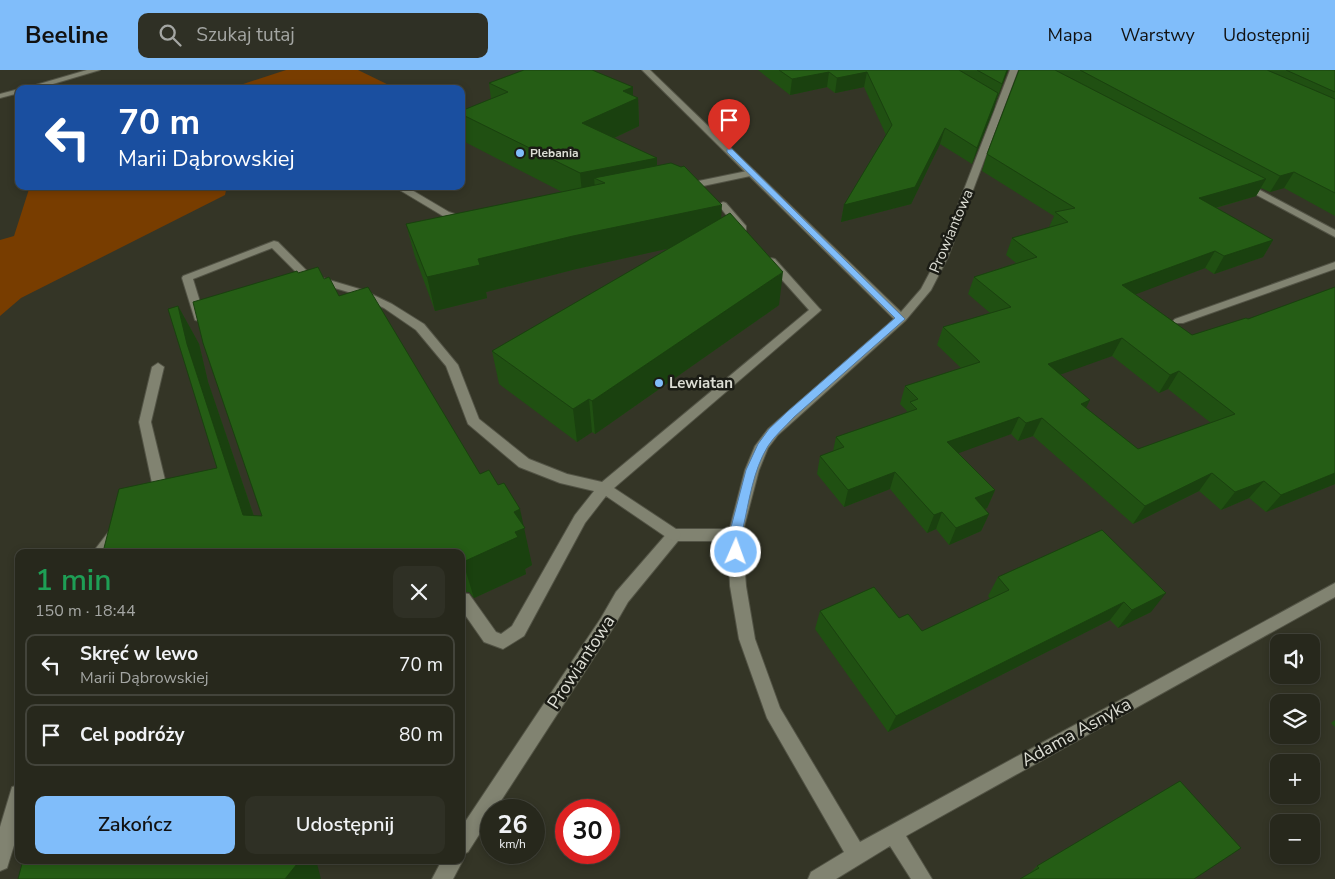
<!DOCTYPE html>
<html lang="pl">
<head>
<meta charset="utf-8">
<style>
  body { margin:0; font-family:"Nunito Sans",sans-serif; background:#2f3025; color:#f1f3f6; height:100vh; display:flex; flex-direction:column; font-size:19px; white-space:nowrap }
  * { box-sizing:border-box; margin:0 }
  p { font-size:16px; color:#a4a6a3 }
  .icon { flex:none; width:28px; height:28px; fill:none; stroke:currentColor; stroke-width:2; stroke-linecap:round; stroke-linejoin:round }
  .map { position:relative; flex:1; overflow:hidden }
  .side { position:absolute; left:15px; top:479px; width:450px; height:315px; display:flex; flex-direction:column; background:#27281c; border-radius:10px; box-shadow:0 2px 8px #0003,0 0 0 1px #43443b }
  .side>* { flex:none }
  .hud { position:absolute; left:15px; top:15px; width:450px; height:105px; border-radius:10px; box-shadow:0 2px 8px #0003,0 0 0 1px #43443b; background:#1a4fa0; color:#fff; overflow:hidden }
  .fabs { position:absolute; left:1270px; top:564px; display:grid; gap:10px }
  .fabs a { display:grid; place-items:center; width:50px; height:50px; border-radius:10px; background:#27281c; box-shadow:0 2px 8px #0003,0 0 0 1px #43443b; font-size:25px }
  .speed { position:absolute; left:480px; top:729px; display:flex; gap:10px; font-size:25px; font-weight:700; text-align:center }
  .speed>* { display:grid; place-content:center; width:65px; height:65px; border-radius:50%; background:#27281c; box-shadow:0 2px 8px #0003,0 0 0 1px #43443b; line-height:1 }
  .speed small { font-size:12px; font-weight:400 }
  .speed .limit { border:8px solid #d22; background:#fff; color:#111 }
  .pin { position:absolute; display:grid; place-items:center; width:42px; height:42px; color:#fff; margin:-51px -21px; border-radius:50% 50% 50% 0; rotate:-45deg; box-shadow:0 0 5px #0007 }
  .pin .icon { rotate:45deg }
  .me { position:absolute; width:55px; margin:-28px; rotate:2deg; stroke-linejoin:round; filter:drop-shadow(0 0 4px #0008) }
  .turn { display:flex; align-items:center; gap:18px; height:105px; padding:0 20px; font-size:22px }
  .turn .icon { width:65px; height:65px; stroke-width:2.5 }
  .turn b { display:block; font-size:35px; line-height:42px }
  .round { display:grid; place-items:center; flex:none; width:52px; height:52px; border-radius:10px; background:#2f3025 }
  .head { display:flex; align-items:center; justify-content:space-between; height:85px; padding:0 20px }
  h1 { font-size:30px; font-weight:600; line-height:38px; color:#1e9e55 }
  .cta { display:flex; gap:10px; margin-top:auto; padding:10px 20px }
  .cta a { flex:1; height:58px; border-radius:10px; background:#80bdfa; color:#111; font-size:20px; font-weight:600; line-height:58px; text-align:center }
  .cta a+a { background:#2f3025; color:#f1f3f6 }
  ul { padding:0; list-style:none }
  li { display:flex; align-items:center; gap:15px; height:62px; margin:0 10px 8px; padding:0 10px; border:2px solid #43443b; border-radius:10px }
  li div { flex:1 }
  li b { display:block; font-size:19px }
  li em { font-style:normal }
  header { display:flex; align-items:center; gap:30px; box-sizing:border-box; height:70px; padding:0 25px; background:#80bdfa; color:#111 }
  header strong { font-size:24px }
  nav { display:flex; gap:28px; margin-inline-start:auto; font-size:18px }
  .search { width:350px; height:45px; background:#2f3025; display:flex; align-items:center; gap:12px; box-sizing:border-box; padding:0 18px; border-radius:10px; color:#a4a6a3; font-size:19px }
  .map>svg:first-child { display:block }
  .green { fill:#783d00 }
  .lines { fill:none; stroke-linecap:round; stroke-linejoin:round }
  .service-casing { stroke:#525345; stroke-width:2 }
  .minor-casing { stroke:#525345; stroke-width:2 }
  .service { fill:#818371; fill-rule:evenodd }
  .minor { fill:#818371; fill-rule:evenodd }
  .wall { fill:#205012; fill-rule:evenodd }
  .shaded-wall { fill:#1a410f }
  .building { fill:#255d15; stroke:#1a410f; fill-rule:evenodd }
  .route { fill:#80bdfa; stroke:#537ba2 }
  .poi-dot { fill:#80bdfa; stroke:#1b1c15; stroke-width:2 }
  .labels { text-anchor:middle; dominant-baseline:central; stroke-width:5; stroke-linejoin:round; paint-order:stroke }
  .far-poi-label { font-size:12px; font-weight:bold; fill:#dcddd4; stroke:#1b1c15; text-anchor:start }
  .street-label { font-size:15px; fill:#dcddd4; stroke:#1b1c15 }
  .poi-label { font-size:15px; font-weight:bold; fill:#dcddd4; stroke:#1b1c15; text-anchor:start }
  .near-street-label { font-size:18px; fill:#dcddd4; stroke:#1b1c15 }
</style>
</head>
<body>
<header>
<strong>Beeline</strong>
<div class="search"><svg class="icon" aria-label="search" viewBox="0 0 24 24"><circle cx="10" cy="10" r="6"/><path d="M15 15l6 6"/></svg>Szukaj tutaj</div>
<nav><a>Mapa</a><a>Warstwy</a><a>Udostępnij</a></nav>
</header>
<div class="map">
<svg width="1335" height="809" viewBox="0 0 1335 809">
  <rect width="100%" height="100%" fill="#343526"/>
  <path class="green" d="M286,0H358L397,19H228Z
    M30,116H227L225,125L21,228L0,246V170L14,166Z"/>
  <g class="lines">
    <g class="service-casing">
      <path id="service" d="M87,0H100L36,19H22Z
        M19,19V23L0,28V24Z
        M752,100L755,101V105L684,120L679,117L684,114Z
        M393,116H405L449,142L472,150L467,153L443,146Z
        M674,459H735L740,461L742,465L740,469L735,471H678L628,532L613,558L495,740H491V746L468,782L461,785V758L601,548L616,522L669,461Z
        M461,786L463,790L453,809H432L442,790H461Z"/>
    </g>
    <g class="minor-casing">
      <path id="minor" d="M642,0H650L901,242L921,219L938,187L1010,0H1018L948,187L931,220L905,251L778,365L768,378L759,400L742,465L746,516L755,569L780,638L860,772L1335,513V527L906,766L932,809H911L890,776L836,809H808L811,802L844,782L767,648L739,569L730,516L728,465L745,400L755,376L768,359L894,249Z
        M1243,111L1335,160V167L1240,116L1238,114Z
        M723,132L726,133L746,156V160H738L720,137L718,135Z
        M274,171L278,172L310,204L311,206L310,208H302L272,178L193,209L205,248L199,251L195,250L182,208L183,206Z
        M771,188L775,189L819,238L821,240L819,242L614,418L679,461L681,465L679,469L674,471L669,469L606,426L585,453L524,566L503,579L484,572L461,539V523L469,524L496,562L501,564L512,556L575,445L594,421L560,413L519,397L468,354L446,296L416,260L384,238L355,224L311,211L310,209L311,207H319L363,220L392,234L424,254L458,295L479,349L529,389L567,404L602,412L809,240L767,193L766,191L767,189Z
        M1335,192V199L1183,253H1175L1173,251L1175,249Z
        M158,293L164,297L151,352L166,414C161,422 154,432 144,429L142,425L152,413L139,352L152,297Z
        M115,458L120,460L122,464L108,482H93L110,460Z
        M19,715V759L7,798L0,801V757L12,717Z
        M461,755L472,761L475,768L472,775L465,778L461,776Z"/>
    </g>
    <use href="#service" class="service"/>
    <use href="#minor" class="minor"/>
  </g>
  <path class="wall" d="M758,0H1008L972,94L940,74L911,134L841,152L844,135L886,65L864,17L835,23L827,17L790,25Z
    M1019,0H1335V146L1284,118L1270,122L1261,118L1256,126L1216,138L1273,170L1263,187L1214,204L1205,198L1135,224L1192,265L1248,249L1335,217V414L1266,442L1249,428L1221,440L1199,421L1133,454L1033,366L1018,371L1011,364L958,383L995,420L987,438L985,439L989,444L981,461L949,475L936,459L927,463L890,419L844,437L817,404L820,386L833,381L836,367L906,343L907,341L900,334L905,316L961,298L937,275L943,257L990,243L968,224L974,207L1016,193L1006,185L1012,168L1049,157L1054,146L982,101L987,84ZM1112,286L1159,323L1168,319L1211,353L1138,379L1086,338L1060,304Z
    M489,13L633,26L638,28L639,56L614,68L657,95L721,148L779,235L595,364L592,362L577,372L499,314L492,281L670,178L576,199L486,222L487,228L435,241L415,187L406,154L562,122L463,71L461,61V41L491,29Z
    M298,203L324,209L339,226L523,457L532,495L525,499L526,504L474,528L469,522H461V482H103L217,398L178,236L199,274L208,312L254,446H262Z
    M1102,460L1151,542L1118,558L1110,550L888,662L815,559L820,541L899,548L922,561L990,529L988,526L998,507Z
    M1335,650V657L1331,653Z
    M1037,796L1194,809L1029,804Z"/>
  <path class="shaded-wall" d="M1007,0H1008L997,29L1002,14Z
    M829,2L827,17L790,25L792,9Z
    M867,2L864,17L835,23L837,8Z
    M633,17V30L638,28L639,56L584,82L582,53L623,21Z
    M998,23L994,39L972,94L977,78Z
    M945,58L940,74L911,134L841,152L844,135Z
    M657,88V117L594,108L596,130L583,132L580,103Z
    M1294,102L1284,118L1270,122L1280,106Z
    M1266,109L1256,126L1190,145L1199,128Z
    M722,135L720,167L576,199L486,222L487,228L435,241L427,207L478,189L573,166Z
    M1273,170L1263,187L1214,204L1224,186Z
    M1215,181L1205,198L1113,233L1122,215Z
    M783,202L779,235L595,364L592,331Z
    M178,236L199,274L208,312L266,482L243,445L187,274Z
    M1122,268L1112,286L1040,312L1048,294Z
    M1179,301L1168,319L1159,323L1170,305Z
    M589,329L592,362L577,372L573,339Z
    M1090,330L1081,348V334Z
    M1019,347L1011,364L940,390L947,372Z
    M1042,348L1033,366L1018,371L1026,353Z
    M895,402L890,419L844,437L848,420Z
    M1212,403L1199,421L1133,454L1145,436Z
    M1335,403V414L1266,442L1281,425Z
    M1264,411L1249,428L1221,440L1235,422Z
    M995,420L987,438L968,446L975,428Z
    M520,439L532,495L525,499L526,504L474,528L463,492L514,442Z
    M942,442L936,459L927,463L934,445Z
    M989,444L981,461L949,475L956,458Z
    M1166,523L1151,542L1118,558L1132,540Z
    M1124,532L1110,550L888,662L896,646Z
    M461,563L464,571L461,572Z
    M296,790H316L321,809H285Z"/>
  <path class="building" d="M524,0H592L633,17L623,21L638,28L582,53L657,88L580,103L461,44V41L508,22L489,13Z
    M779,0H959L998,23L977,78L945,58L915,117L844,135L892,55L867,2L837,8L829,2L792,9Z
    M977,0H1007L1002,14Z
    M1019,0H1055L1266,109L1199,128L1273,170L1224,186L1215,181L1122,215L1192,265L1246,248L1248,249L1335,217V403L1281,425L1264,411L1235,422L1212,403L1145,436L1042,348L1026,353L1019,347L947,372L995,420L975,428L989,444L956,458L942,442L934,445L895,402L848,420L820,386L844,377L836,367L917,339L910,332L918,329L905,316L980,292L943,257L1011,237L974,207L1037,187L1012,168L1068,152L1055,142L1075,138L987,84ZM1122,268L1170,305L1179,301L1235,344L1138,379L1081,334L1090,330L1048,294Z
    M1080,0H1267L1335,29V123L1294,102L1280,106Z
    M1286,0H1335V22Z
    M671,93L681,97L684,96L722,135L573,166L478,189L480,195L427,207L406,154L605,113L594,108Z
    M730,143L783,202L592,331L589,329L573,339L492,281Z
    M318,197L324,209L329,207L339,226L368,217L480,404L489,400L498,415L504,413L520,439L514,442L525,458L515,462L518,467L463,492L461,490V482H103L119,419L217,398L168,239L178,236L187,274L243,445L262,446L203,273L193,232L297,201L298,203Z
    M1102,460L1166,523L1132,540L1124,532L896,646L820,541L874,517L899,548L908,544L922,561L1009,520L998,507Z
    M1180,711L1241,778L1194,809H1020L1039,798L1037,796Z
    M23,790H296L297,794L285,809H18Z"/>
  <path class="route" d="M727,79H732L905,249L794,347C785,357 775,365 768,376C753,400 749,432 743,458C741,467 744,477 740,485H732L729,465L746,400L758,374L769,359L787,342L895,248L727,82Z"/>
  <g class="poi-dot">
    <circle cx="520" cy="83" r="5"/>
    <circle cx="659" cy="313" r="5"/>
  </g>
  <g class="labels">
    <g class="far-poi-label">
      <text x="530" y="83">Plebania</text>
    </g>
    <g class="street-label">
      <text transform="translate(951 161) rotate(-67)">Prowiantowa</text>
    </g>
    <g class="poi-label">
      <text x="669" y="313">Lewiatan</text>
    </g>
    <g class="near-street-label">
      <text transform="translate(581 592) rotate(-57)">Prowiantowa</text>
      <text transform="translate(1076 662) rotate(-29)">Adama Asnyka</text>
    </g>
  </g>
</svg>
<div class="fabs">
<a><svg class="icon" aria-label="sound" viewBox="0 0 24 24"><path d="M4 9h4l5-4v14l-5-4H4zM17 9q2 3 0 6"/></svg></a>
<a><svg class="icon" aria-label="layers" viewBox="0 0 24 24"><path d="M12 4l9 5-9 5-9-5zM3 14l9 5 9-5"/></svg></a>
<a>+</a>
<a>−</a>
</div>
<div class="speed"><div>26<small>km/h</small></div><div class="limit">30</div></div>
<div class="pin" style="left:729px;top:80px;background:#d93025"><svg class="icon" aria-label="arrive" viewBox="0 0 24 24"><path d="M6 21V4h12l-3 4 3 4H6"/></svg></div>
<svg class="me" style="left:736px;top:482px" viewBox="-20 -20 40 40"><circle r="17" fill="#80bdfa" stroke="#fff" stroke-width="3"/><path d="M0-11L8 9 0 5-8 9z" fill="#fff"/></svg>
<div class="hud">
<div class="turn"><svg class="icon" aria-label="left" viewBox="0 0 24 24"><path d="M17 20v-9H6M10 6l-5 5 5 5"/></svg><div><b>70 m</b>Marii Dąbrowskiej</div></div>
</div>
<section class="side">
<div class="head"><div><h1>1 min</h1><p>150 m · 18:44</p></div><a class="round"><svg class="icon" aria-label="close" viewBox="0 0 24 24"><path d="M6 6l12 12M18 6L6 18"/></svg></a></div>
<ul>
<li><svg class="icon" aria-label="left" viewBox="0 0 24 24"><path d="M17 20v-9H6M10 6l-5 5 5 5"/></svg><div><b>Skręć w lewo</b><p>Marii Dąbrowskiej</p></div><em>70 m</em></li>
<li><svg class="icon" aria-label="arrive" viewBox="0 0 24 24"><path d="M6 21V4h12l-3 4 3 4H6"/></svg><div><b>Cel podróży</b></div><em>80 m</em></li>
</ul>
<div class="cta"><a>Zakończ</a><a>Udostępnij</a></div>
</section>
</div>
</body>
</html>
